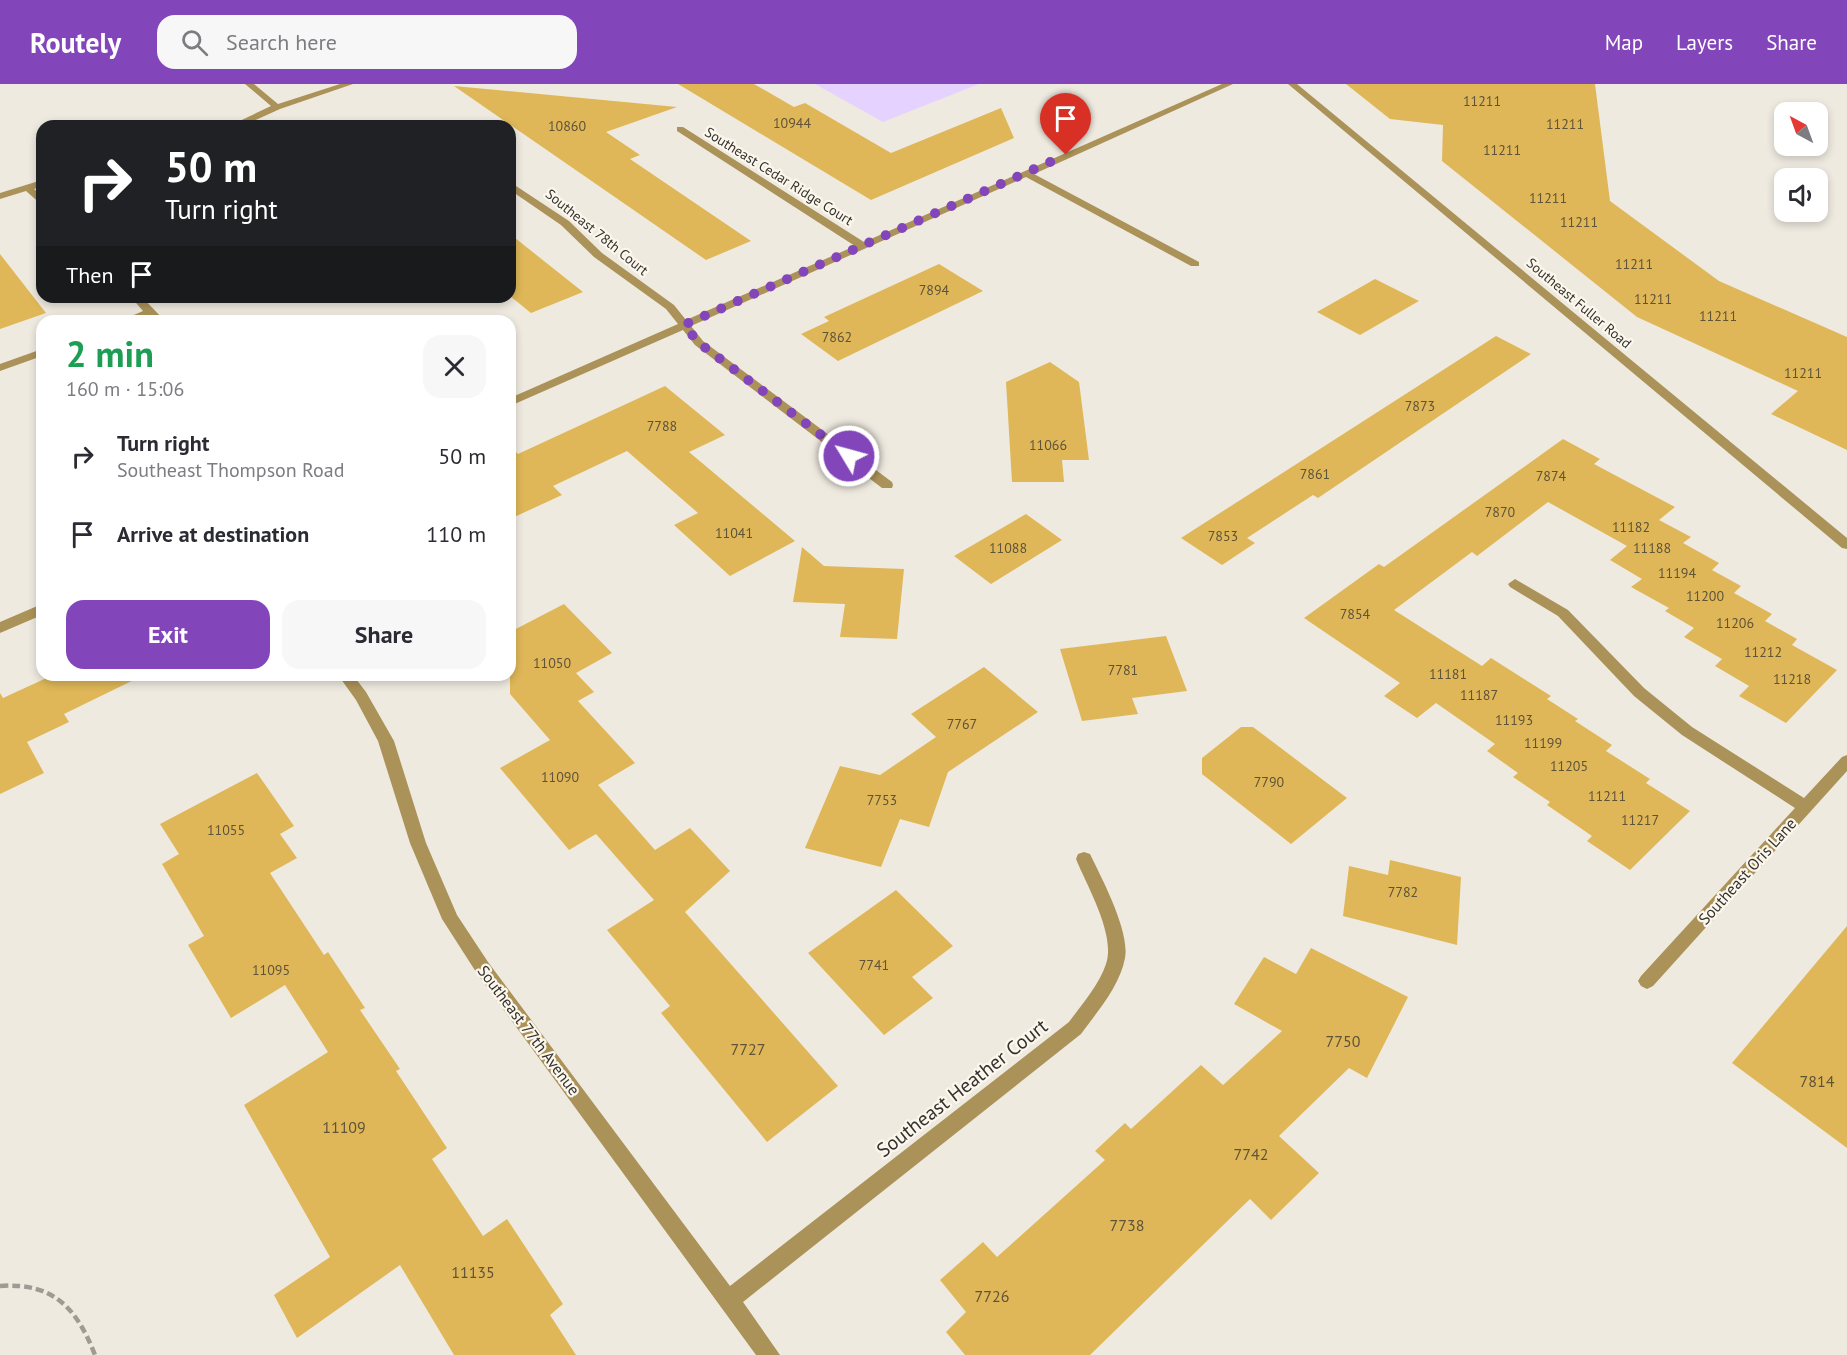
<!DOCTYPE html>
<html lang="en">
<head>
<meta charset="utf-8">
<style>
  body { margin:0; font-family:"PT Sans",sans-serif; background:#f7f7f7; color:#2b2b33; height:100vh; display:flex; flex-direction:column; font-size:22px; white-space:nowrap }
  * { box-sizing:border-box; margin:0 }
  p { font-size:20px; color:#7c7c81 }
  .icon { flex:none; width:33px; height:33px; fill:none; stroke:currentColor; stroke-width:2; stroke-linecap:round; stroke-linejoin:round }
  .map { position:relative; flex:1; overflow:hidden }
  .sheet { position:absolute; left:36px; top:231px; width:480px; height:366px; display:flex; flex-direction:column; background:#fff; border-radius:18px; box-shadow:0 3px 9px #0003 }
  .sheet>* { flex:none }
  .hud { position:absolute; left:36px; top:36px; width:480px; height:183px; border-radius:18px; box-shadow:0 3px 9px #0003; background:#202124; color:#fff; overflow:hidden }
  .needle { width:39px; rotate:319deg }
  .fabs { position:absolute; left:1774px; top:18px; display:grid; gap:12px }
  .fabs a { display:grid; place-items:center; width:54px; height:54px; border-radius:12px; background:#fff; box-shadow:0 3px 9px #0003; font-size:30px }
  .pin { position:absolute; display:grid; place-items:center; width:51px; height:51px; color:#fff; margin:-62px -26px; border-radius:50% 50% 50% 0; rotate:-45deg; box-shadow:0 0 6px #0007 }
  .pin .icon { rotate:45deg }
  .me { position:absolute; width:66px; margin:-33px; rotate:307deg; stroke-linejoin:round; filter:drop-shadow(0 0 4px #0008) }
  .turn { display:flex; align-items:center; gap:21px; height:126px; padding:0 30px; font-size:27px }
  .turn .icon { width:78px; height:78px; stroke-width:2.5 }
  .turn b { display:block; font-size:42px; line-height:51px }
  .then { display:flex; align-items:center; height:57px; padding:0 30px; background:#0003; gap:12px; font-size:22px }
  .round { display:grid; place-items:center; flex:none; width:63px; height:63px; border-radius:18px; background:#f7f7f7 }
  .summary { display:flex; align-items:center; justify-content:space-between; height:102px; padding:0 30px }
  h1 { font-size:36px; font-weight:800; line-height:45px; color:#1e9e55 }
  .action { display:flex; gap:12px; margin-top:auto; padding:12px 30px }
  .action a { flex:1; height:69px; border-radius:18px; background:#8345ba; color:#fff; font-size:24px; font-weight:800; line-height:69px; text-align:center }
  .action a+a { background:#f7f7f7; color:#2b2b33 }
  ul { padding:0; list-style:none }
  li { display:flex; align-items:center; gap:18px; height:78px; padding:0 30px }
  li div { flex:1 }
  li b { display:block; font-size:22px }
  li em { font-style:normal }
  header { display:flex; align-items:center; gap:36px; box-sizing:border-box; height:84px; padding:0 30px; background:#8345ba; color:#fff }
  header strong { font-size:28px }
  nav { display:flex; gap:33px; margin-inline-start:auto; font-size:21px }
  .search { width:420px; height:54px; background:#f7f7f7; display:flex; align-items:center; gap:15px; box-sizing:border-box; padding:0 21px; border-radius:18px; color:#7c7c81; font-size:22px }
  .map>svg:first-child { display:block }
  .green { fill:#e6d2ff }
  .building { fill:#dfb758 }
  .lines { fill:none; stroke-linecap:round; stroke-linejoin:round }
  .path { stroke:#9f9b94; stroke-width:4.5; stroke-dasharray:8 4; stroke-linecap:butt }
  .minor { fill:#ab9258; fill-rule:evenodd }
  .route { stroke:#8345ba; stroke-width:10; stroke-dasharray:0 18 }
  .labels { text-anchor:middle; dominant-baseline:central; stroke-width:4.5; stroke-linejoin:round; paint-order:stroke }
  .number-label { font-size:14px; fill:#5f5338 }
  .far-street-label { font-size:14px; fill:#34322e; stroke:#fcf7ed }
  .street-label { font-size:16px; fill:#34322e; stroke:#fcf7ed }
  .near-number-label { font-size:16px; fill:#5f5338 }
  .near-street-label { font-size:20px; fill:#34322e; stroke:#fcf7ed }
</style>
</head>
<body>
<header>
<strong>Routely</strong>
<div class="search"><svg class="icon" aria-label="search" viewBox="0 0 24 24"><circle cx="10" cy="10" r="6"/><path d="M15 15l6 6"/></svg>Search here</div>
<nav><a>Map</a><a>Layers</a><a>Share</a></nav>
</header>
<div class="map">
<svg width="1847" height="1271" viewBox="0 0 1847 1271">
  <rect width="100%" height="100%" fill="#efeae0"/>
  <path class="green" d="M815,0H979L883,38Z"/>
  <path class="building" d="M678,0H754L794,23L805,19L891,69L1001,24L1014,54L871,116Z
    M1346,0H1595L1610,117L1719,197L1847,253V366L1771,330L1798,307L1637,233L1442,77L1443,41L1390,35Z
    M454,2L677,23L606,48L640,71L630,75L751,157L706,176Z
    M510,150L583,208L531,229L510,212Z
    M0,170L46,229L0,245Z
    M939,180L983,207L838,277L801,250L829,237L824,233Z
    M1375,195L1419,217L1360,251L1317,228Z
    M1496,252L1531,270L1318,414L1313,411L1247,454L1255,459L1222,481L1181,454Z
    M1050,278L1079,298L1089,376H1062L1064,398H1012L1006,298Z
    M665,302L725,351L689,368L795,457L730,492L674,441L698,429L627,367L553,402L562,411L510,435V362L518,370Z
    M1563,355L1600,375L1594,380L1675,423L1659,436L1691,453L1683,459L1719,479L1712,486L1741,502L1734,509L1772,530L1765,537L1797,555L1792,561L1837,586L1786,639L1739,612L1749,602L1715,582L1722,575L1684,553L1694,544L1665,527L1669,524L1631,503L1642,495L1610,476L1627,462L1548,418L1477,472L1472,468L1394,526L1482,582L1491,574L1551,612L1547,615L1578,635L1575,637L1612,661L1606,667L1650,695L1646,699L1690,727L1630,786L1587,757L1592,752L1547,721L1550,718L1513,693L1518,689L1487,667L1495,660L1436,619L1417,634L1384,612L1400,599L1304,534L1379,480L1384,483Z
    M1026,430L1062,456L991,500L954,472Z
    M802,463L824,482L904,485L897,555L840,553L845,520L793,518Z
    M564,520L612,569L576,589L594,608L578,617L635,679L598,701L655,766L690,744L730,787L685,828L838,1002L767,1058L661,929L670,922L607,846L654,816L596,750L569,766L500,684L550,656L510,610V548Z
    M1166,552L1187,607L1132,614L1138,630L1082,637L1060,565Z
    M984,583L1038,628L948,688L929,743L900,735L881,783L805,764L840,682L880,691L936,653L911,630Z
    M53,591H144L64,630L69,638L27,658L44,689L0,710V609L3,614Z
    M1241,643H1253L1347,714L1291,760L1202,690V674Z
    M257,689L294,742L280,750L297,774L270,789L324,871L328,868L365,924L360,926L400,985L396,987L447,1064L432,1075L483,1152L507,1135L563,1220L550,1231L576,1271H454L400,1181L297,1254L274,1211L330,1173L244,1021L328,968L285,901L231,934L188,861L204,852L162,780L179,770L160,740Z
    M1390,776L1461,793L1457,861L1343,832L1349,782L1388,791Z
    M896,806L953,862L912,893L933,914L884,951L808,869Z
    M1847,842V1064L1732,979Z
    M1311,864L1408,913L1367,994L1349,984L1279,1052L1319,1089L1271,1136L1250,1115L1090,1271H965L946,1248L966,1228L940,1196L983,1158L997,1173L1105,1076L1095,1067L1125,1039L1131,1045L1201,981L1223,1001L1282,947L1234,920L1264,873L1296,890Z"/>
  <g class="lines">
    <path class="path" d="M0,1202C54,1198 77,1225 95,1271"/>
    <path class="minor" d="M245,0H254L278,20L340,0H353L280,25L242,42H229L271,22Z
      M1222,0H1233L1034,90L1199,178V182H1191L1026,93L691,242L703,257L892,398L893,401L892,404H882L695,261L683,246L510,322V314L678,240L666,225L594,173L561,141L510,106V98L569,137L602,169L674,221L686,236L855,162L677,47V43H683L864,158Z
      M1288,0H1297L1847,454V465L1842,464Z
      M42,96V102L34,105L42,112V121L26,107L0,115V109Z
      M131,213H142L165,237H153L148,232L136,237H120L143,227Z
      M42,265V272L0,287V280Z
      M1515,495L1568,526L1644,604L1692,643L1804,714L1842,673L1847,671V687L1653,902L1647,905L1641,902L1638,897L1641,892L1795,724L1682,651L1634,612L1558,532L1510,503L1508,500Z
      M42,520V531L0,549V538Z
      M338,591H353L366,608L394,657L426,759L457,831L488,878L730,1202L1069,938C1082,920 1099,901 1106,880C1116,851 1087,802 1076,775L1078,770L1084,768L1090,770C1102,795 1130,847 1125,874C1120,902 1097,928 1081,950L743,1218L780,1271H756L476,888L442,835L410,759L378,657L356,616Z"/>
  </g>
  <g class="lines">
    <path class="route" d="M849,372L699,259L684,241L1066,71"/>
  </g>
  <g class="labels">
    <g class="number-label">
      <text x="1482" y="17">11211</text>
      <text x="792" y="39">10944</text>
      <text x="1565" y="40">11211</text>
      <text x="567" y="42">10860</text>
      <text x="1502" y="66">11211</text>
      <text x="1548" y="114">11211</text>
      <text x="1579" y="138">11211</text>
      <text x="1634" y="180">11211</text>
      <text x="934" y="206">7894</text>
      <text x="1653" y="215">11211</text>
      <text x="1718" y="232">11211</text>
      <text x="837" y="253">7862</text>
      <text x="1803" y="289">11211</text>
      <text x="1420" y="322">7873</text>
      <text x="662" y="342">7788</text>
      <text x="1048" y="361">11066</text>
      <text x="1315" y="390">7861</text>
      <text x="1551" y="392">7874</text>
      <text x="1500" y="428">7870</text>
      <text x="1631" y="443">11182</text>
      <text x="734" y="449">11041</text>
      <text x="1223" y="452">7853</text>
      <text x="1008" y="464">11088</text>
      <text x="1652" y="464">11188</text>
      <text x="1677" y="489">11194</text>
      <text x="1705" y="512">11200</text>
      <text x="1355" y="530">7854</text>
      <text x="1735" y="539">11206</text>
      <text x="1763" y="568">11212</text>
      <text x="552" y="579">11050</text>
      <text x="1123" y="586">7781</text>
      <text x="1448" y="590">11181</text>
      <text x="1792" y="595">11218</text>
      <text x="1479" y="611">11187</text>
      <text x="1514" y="636">11193</text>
      <text x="962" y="640">7767</text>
      <text x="1543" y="659">11199</text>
      <text x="1569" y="682">11205</text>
      <text x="560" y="693">11090</text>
      <text x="1269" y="698">7790</text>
      <text x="1607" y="712">11211</text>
      <text x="882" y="716">7753</text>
      <text x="1640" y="736">11217</text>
      <text x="226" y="746">11055</text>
      <text x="1403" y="808">7782</text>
      <text x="874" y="881">7741</text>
      <text x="271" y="886">11095</text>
    </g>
    <g class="far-street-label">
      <text transform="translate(779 92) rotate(32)">Southeast Cedar Ridge Court</text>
      <text transform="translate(597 148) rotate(39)">Southeast 78th Court</text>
      <text transform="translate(1579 219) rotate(40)">Southeast Fuller Road</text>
    </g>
    <g class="street-label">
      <text transform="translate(1747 787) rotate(-48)">Southeast Oris Lane</text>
      <text transform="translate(529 946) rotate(53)">Southeast 77th Avenue</text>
    </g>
    <g class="near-number-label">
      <text x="1343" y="957">7750</text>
      <text x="748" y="965">7727</text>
      <text x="1817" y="997">7814</text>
      <text x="344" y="1043">11109</text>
      <text x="1251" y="1070">7742</text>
      <text x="1127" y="1141">7738</text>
      <text x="473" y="1188">11135</text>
      <text x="992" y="1212">7726</text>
    </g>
    <g class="near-street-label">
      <text transform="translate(962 1004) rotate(-38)">Southeast Heather Court</text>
    </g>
  </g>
</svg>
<div class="fabs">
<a><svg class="needle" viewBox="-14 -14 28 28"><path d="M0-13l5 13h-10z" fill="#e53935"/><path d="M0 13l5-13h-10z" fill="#7c7c81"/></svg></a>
<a><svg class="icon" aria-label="sound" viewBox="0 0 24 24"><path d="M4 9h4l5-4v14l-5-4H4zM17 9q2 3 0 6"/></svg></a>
</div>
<div class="pin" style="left:1066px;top:71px;background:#d93025"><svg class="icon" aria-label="arrive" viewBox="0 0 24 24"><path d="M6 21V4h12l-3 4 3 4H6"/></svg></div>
<svg class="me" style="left:849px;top:372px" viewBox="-20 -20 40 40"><circle r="17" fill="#8345ba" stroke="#fff" stroke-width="3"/><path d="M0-11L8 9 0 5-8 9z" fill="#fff"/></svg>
<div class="hud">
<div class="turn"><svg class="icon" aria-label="right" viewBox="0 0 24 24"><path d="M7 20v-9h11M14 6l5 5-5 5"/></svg><div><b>50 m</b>Turn right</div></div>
<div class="then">Then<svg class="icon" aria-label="arrive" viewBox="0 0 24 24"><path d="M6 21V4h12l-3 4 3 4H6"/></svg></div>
</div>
<section class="sheet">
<div class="summary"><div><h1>2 min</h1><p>160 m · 15:06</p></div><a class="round"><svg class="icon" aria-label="close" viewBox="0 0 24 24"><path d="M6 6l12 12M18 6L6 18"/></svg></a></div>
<ul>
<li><svg class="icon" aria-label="right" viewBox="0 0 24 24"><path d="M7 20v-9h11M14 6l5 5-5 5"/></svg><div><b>Turn right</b><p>Southeast Thompson Road</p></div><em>50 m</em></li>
<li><svg class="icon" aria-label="arrive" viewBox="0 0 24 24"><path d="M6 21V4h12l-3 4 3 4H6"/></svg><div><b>Arrive at destination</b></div><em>110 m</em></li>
</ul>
<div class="action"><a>Exit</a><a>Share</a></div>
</section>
</div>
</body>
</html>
